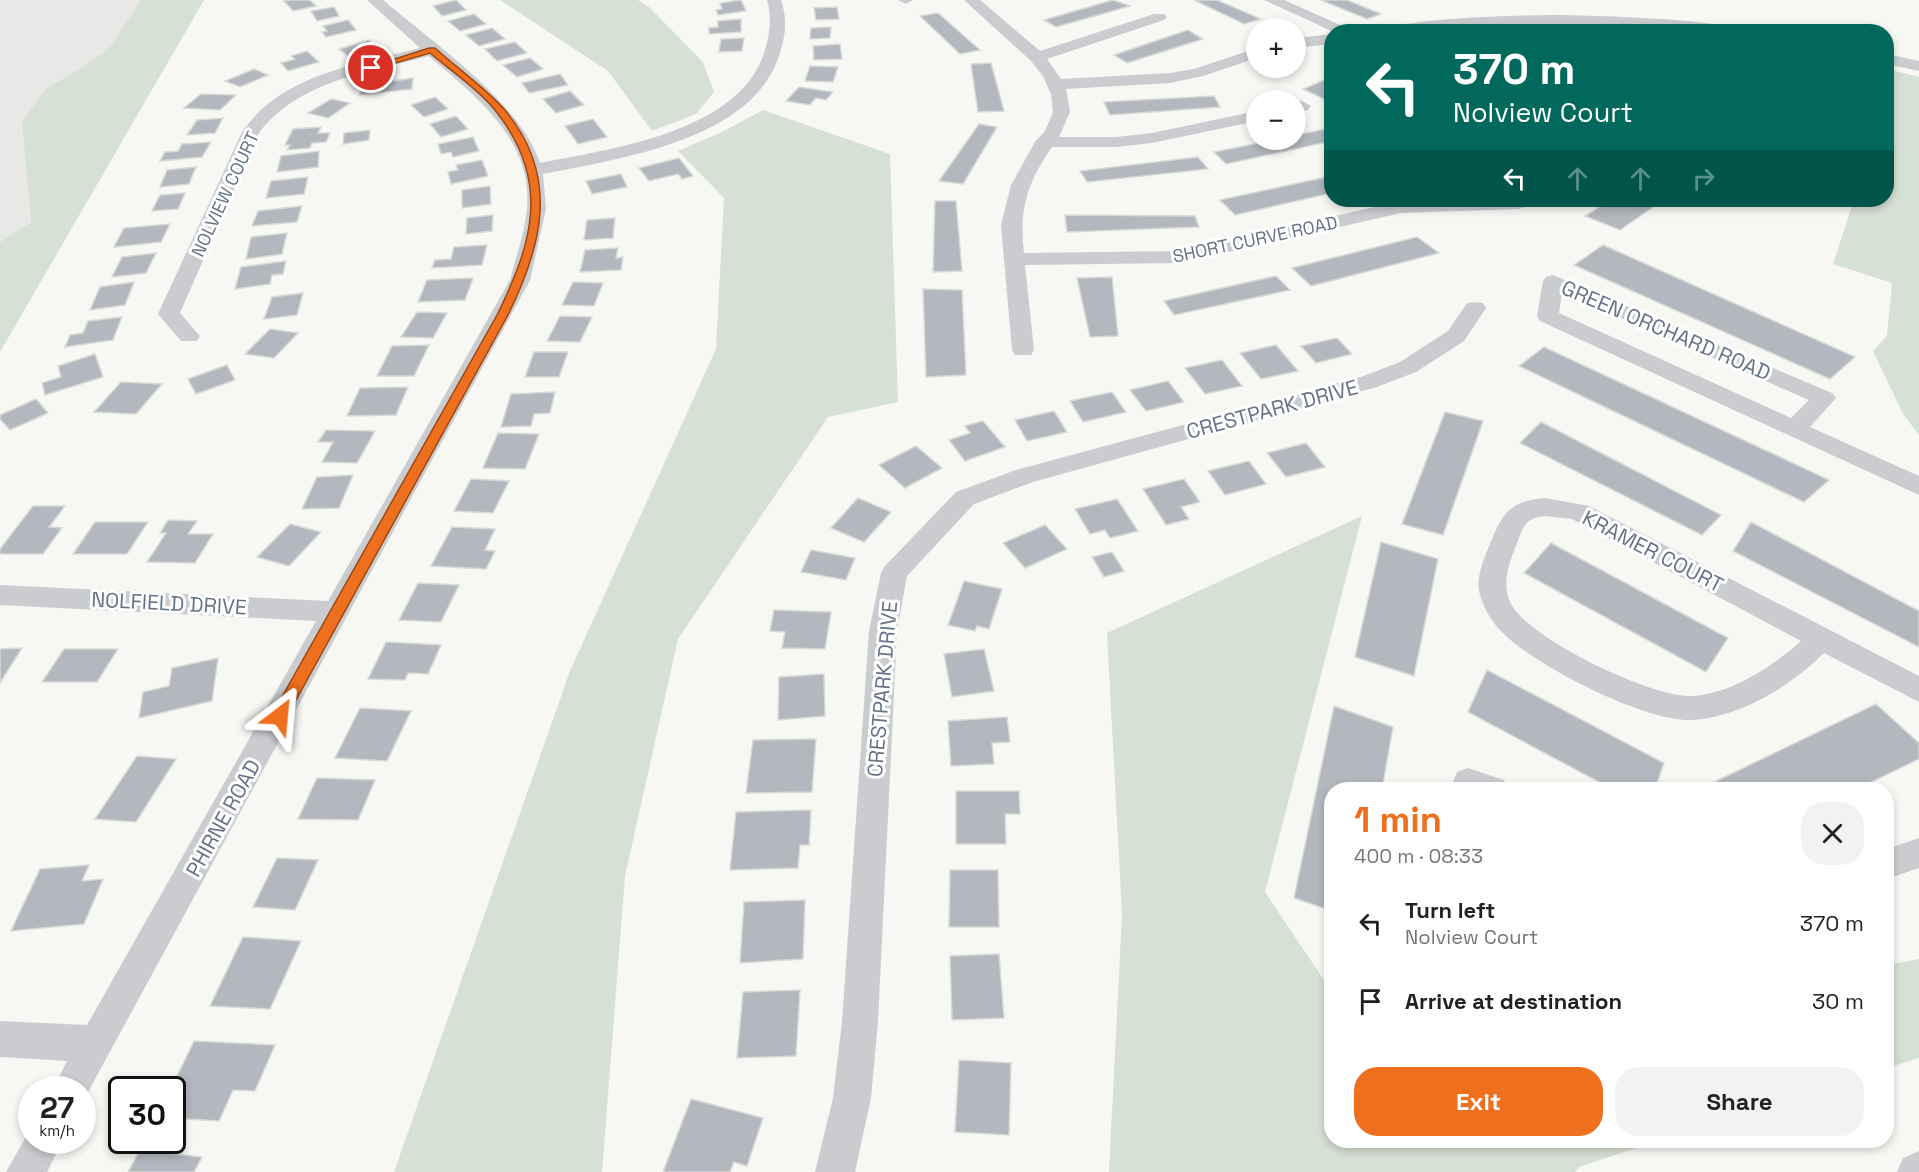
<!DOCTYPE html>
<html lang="en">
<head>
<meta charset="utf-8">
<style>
  body { margin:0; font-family:"Space Grotesk",sans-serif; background:#f2f2f2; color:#202124; height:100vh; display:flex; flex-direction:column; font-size:22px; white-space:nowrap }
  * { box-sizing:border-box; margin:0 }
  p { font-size:20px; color:#757577 }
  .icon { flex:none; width:33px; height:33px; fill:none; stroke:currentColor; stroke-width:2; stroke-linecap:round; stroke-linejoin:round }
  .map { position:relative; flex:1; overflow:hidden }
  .drawer { position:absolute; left:1324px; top:782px; width:570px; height:366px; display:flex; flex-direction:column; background:#fff; border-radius:24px; box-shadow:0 3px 9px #0003 }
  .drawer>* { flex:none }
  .guide { position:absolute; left:1324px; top:24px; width:570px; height:183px; border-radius:24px; box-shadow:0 3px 9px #0003; background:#00695c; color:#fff; overflow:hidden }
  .controls { position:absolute; left:1246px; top:18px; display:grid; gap:12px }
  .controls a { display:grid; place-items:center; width:60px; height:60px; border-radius:50%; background:#fff; box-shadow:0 3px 9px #0003; font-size:30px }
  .speed { position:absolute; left:18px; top:1076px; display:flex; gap:12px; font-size:30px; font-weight:700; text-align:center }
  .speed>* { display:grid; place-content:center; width:78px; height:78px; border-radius:50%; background:#fff; box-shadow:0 3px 9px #0003; line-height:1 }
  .speed small { font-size:15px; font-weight:400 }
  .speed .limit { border:3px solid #111; border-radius:9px; background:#fff; color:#111 }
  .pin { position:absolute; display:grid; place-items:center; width:51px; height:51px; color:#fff; margin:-26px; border:3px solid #fff; border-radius:50%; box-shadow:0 2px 6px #0007 }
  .me { position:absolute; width:66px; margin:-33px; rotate:29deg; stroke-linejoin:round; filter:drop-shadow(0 0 4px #0008) }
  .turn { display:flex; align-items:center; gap:21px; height:126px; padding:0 30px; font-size:27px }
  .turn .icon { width:78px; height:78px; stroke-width:2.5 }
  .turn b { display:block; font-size:42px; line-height:51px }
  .lanes { display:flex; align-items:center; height:57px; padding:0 30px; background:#0003; justify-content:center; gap:30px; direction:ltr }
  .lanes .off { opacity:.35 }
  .round { display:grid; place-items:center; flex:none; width:63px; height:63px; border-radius:24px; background:#f2f2f2 }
  .overview { display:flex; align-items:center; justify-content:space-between; height:102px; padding:0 30px }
  h1 { font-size:36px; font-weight:800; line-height:45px; color:#ee6f1d }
  .action { display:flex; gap:12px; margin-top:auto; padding:12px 30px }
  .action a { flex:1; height:69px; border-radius:24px; background:#ee6f1d; color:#fff; font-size:24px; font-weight:800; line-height:69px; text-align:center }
  .action a+a { background:#f2f2f2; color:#202124 }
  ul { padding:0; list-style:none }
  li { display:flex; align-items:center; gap:18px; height:78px; padding:0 30px }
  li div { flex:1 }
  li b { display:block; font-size:22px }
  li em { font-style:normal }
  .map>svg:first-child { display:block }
  .built { fill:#e8e8e7 }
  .green { fill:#d7e0d5 }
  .building { fill:#b2b8be; stroke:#d9d9d7; stroke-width:1.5 }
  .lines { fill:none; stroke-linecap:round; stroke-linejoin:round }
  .street { fill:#caccd0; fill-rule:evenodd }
  .route { fill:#ee6f1d; stroke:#9b4813; stroke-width:1.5 }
  .labels { text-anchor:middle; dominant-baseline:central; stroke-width:6; stroke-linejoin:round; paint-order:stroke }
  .far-street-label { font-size:18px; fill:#647287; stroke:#fff }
  .street-label { font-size:21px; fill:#647287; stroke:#fff }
</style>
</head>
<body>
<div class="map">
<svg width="1919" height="1172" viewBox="0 0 1919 1172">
  <rect width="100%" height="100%" fill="#f7f7f4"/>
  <path class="built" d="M0,0H141L110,47L81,68L22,123L31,222L0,242Z"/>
  <path class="green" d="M141,0H204L0,352V242L31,222L22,123L44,90L81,68L110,47Z
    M500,0H638L649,7L703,62L714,92L696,114L652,131L608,71Z
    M1887,69L1919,77V435L1903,414L1873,351L1887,336L1892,283L1833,264L1854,200H1887Z
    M763,110L890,154L898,402L828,417L678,639L625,876L602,1172H394L570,671L716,349L724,198L678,151L722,132Z
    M1362,516L1265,892L1332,992V1140H1660L1579,1167L1575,1172H1109L1122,914L1107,633Z
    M1919,959V1058L1887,1068V965Z"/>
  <path class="building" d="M290,0H310L316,6L293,11L284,1Z
    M456,0L466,10L442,16L433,6Z
    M741,0L746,11L718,15L716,10L722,9L720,3Z
    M1113,0L1130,6L1056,27L1044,20Z
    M1194,0H1217L1261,19L1244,24Z
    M1321,0H1347L1381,14L1367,19Z
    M334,7L339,16L317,21L311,11Z
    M837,7L839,19L816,20L814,8Z
    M938,13L980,50L960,54L920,16Z
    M474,14L486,24L460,31L448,21Z
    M741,19V32L709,34V28L718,27V21Z
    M348,20L356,30L326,37L322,32L327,31L323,26Z
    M831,27L830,38L810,39L811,28Z
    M492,28L505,39L479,46L466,35Z
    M1188,30L1203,39L1127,63L1114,55Z
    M744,38L742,51L719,52L721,39Z
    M369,40L379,48L349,57L339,49Z
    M515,42L527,53L497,61L485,49Z
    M840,44L842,59L814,60L813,46Z
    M307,51L319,62L288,71L281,63L295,59L291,56Z
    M530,58L543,69L517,77L503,65Z
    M991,63L1004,111L978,112L971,64Z
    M810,66L838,67L833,82L805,81Z
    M254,69L268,75L240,87L225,81Z
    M560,74L568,85L529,93L522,83Z
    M1332,77V95L1324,99L1303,89Z
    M413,78L412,89L360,95L361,86Z
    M799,87L833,92L826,100L816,98L810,105L786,101Z
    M570,91L584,105L556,113L543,99Z
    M201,94L236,95L220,110L184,108Z
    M1214,96L1220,107L1110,115L1104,102Z
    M435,97L448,109L424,117L411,105Z
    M331,99L350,103L328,118L308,113Z
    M456,116L468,129L441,137L430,124Z
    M223,118L215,133L187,135L197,120Z
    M593,119L607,137L578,144L565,126Z
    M979,124L997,127L963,184L939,181Z
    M321,127L318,133H330L326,142L312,143L310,148L287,150L290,145H285L293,129Z
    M1326,129L1332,134V141L1226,164L1214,152L1274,140H1296V135Z
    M370,130L369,140L343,144L344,133Z
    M473,137L479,151L453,157L451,152L441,154L438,144Z
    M211,142L202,157L160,161L165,152L178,151L182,144Z
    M319,151L318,167L277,172L281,156Z
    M1198,157L1208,169L1087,182L1080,171Z
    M679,158L693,176L682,179L678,174L649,181L639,168Z
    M482,160L488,176L451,184L448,172L458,170L456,165Z
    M196,167L189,184L160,187L167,170Z
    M621,174L627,187L592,194L586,181Z
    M1331,176L1332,193L1235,215L1220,200Z
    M308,177L304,194L266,198L271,181Z
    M490,186L491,204L462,208V190Z
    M185,193L178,209L152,211L160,195Z
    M1610,200H1663L1620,230L1585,216Z
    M935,201H956L962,271L933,272Z
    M302,206L297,222L252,226L258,211Z
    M493,215L492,231L466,234L467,218Z
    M1065,215L1195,216L1199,227L1067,232Z
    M615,218L613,238L584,240L587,220Z
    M170,224L161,242L114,247L124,228Z
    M287,233L282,254L246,259L251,237Z
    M1417,237L1439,253L1311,286L1292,268Z
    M487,245L482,265L432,268L435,260L451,259L454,247Z
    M1603,245L1855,357L1830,379L1574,265Z
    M618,248L616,258L623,257L621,270L580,272L585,250Z
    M156,253L146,273L112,277L122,257Z
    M286,261L283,274L272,275L270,284L235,289L241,267Z
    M1276,276L1290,290L1174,315L1164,301Z
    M1112,277L1118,336L1090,337L1077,278Z
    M473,278L465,300L418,302L427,280Z
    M134,282L125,305L90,310L100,287Z
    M573,282L603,283L594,306L562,305Z
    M923,289L962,290L966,375L926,377Z
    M303,293L297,315L264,319L272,297Z
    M417,312L447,313L433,338L401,337Z
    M560,316L592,317L580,342L547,341Z
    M122,317L113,340L65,347L70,335L83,333L88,321Z
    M270,329L298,333L274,358L245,354Z
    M1337,338L1352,354L1316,363L1301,346Z
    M429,345L414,376H377L392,346Z
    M1276,345L1298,371L1261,379L1240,353Z
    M1544,347L1829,480L1804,502L1519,366Z
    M534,352H568L559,377H525Z
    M95,354L103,377L45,395L42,383L61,377L58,366Z
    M1222,360L1242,386L1205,394L1185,368Z
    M227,365L235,380L196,394L188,379Z
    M1168,381L1184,402L1146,411L1130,390Z
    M121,382L162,384L136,414L94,412Z
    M408,387L396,415L347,416L360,388Z
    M555,392L550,413L534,414L531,426L501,427L511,394Z
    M1112,392L1126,412L1083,422L1070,401Z
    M36,399L48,413L10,430L0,419V415Z
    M1054,411L1067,432L1027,441L1015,420Z
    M1445,412L1483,421L1443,535L1402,524Z
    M983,421L1005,447L965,461L949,440L970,433L965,426Z
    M1541,422L1721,515L1702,535L1520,443Z
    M326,430L375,431L357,463L322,462L333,442H318Z
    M498,433L539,434L525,469L483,468Z
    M1306,443L1325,467L1286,477L1267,453Z
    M916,446L942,468L905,488L879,465Z
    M1249,461L1266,484L1225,495L1208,471Z
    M353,475L339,508L302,509L317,477Z
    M471,479L509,481L493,513L454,511Z
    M1184,479L1200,502L1181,507L1189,519L1166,525L1143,489Z
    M858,498L891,512L864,542L831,528Z
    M1117,499L1138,531L1110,538L1105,530L1090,534L1075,509Z
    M33,506H65L49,527L62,528L43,554H0V549Z
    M168,520L197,521L188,534H213L195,563L147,562L166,533H160Z
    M95,522H148L127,554H73Z
    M1751,522L1919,611V647L1733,551Z
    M290,524L321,532L289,566L257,557Z
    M1045,525L1067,549L1025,568L1003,543Z
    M452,527L495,529L485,550L495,551L486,569L431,566Z
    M1381,542L1438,559L1414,676L1355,657Z
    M1551,543L1728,638L1706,672L1524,573Z
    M811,550L855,558L846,580L801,572Z
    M1112,552L1124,571L1104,577L1092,557Z
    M964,581L1002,589L989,629L977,626L975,631L948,625Z
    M418,583L459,585L441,622L399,620Z
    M774,610L831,612L825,649L782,648L785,632L770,631Z
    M386,642L441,645L428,674L408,673L405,680L368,679Z
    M22,648L0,683V649Z
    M64,649H118L97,682H42Z
    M984,649L994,691L952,697L944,654Z
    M218,658L212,701L139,718L143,692L169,686L172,668Z
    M1487,670L1664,763L1655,789H1612L1468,712Z
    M824,674L825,716L778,720L779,677Z
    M1876,704L1919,743V759L1857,789H1709L1706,786Z
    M1334,706L1393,727L1382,789H1332V911L1294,898Z
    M360,708L411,711L387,761L335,758Z
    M1007,717L1010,742L992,743L994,764L951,766L948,721Z
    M816,739L812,792L746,793L753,740Z
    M137,756L176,759L136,822L95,819Z
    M317,778L375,780L358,820L298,819Z
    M956,791H1019L1020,814H1005L1006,844H956Z
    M811,810L809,845H800L798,868L730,870L736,812Z
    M277,858L318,860L295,910L253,907Z
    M89,865L82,881L103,879L84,924L11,931L40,869Z
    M950,870H998L999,927H949Z
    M805,900L803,959L740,963L744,902Z
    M243,937L301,941L270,1009L210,1006Z
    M999,954L1004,1018L952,1020L950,956Z
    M800,990L796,1056L737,1058L743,992Z
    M194,1041L275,1045L255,1091L233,1090L219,1121L172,1118L171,1089Z
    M959,1060L1011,1063L1009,1135L955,1132Z
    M691,1099L763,1118L747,1166L734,1162L730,1172H663Z
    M140,1150L202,1157L194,1172H128Z"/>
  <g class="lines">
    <path class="street" d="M367,0H383C431,41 520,102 540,163C611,149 742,132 765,50C770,33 772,17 767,0H781C787,17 786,33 781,49C758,140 621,158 543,174L546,209L530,280L82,1103V1089H53L67,1061L0,1057V1021L87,1025L316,621L0,605V585L328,601L510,280C516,256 525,233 527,208C533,139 475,96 429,56C369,72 298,81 259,133L180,313L200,336L197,341H181L158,314L242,132C282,74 356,65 420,48Z
      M898,0H913L906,4Z
      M964,0H980L1040,51L1154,14H1164L1167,17L1164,20L1047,59L1061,79L1170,73L1194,69L1257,48V58L1203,76L1170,83L1066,89L1070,112L1059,137H1116L1152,133L1257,111V121L1152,143L1116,147H1052C1027,183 1019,209 1024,253L1180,251L1401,201L1540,200L1537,204L1518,209L1401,213L1180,263L1025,265L1034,350L1031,355H1015L1012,350L1001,225L1011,185L1035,142L1045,131L1053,112L1051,94L1043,76L1031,61Z
      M1264,0H1284L1356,32H1334Z
      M1562,15C1588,16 1726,18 1739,32L1562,24L1384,32C1398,17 1534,15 1562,15Z
      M1332,34V44L1296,48V38Z
      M1887,54L1919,61V71L1887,64Z
      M1302,101L1311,106L1308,110L1296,112V102Z
      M1553,275L1832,393L1836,398L1810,427L1919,476V495L1540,321L1537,316L1543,281L1546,277ZM1562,292L1809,400L1791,418L1559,313Z
      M1475,302L1483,303L1486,308L1464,341L1416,372L1377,387L1033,482L974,504L907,576L897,631L878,1022L871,1098L855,1172H815L833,1098L842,1022L869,631L881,573L885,566L956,492L1016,470L1361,377L1400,362L1448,331L1467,303Z
      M1545,498L1589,506L1919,676V702L1824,653C1791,686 1740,717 1692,720C1647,723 1536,666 1504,634C1492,623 1483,608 1479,591C1476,575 1486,554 1492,539C1504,510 1513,501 1545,498ZM1545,516L1572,519L1801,641C1772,667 1732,693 1693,696C1654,699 1526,638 1510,602C1501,582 1510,560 1518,541C1523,525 1527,518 1545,516Z
      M1468,768L1504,780L1509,789H1450L1457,772Z
      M1919,838V868L1887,879V849Z
      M32,1126V1140H63L47,1172H6Z
      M1919,1151V1172H1897L1903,1158Z"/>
  </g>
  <path class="route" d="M429,48H435C457,68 484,87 504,109C560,175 543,244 508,315L285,720L280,722L272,716L274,711L497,315C532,244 551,183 498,114C481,91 452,72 430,53L371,70L367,68Z"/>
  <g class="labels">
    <g class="far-street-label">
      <text transform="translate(225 194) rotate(-65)">NOLVIEW COURT</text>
      <text transform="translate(1255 239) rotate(-12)">SHORT CURVE ROAD</text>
    </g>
    <g class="street-label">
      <text transform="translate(1666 330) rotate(23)">GREEN ORCHARD ROAD</text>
      <text transform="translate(1272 409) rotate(-15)">CRESTPARK DRIVE</text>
      <text transform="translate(1653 551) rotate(27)">KRAMER COURT</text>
      <text transform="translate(169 603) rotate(3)">NOLFIELD DRIVE</text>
      <text transform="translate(882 689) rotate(-85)">CRESTPARK DRIVE</text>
      <text transform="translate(223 818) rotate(-61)">PHIRNE ROAD</text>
    </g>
  </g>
</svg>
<div class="controls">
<a>+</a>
<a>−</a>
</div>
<div class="speed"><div>27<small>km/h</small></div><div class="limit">30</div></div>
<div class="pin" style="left:371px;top:68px;background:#d93025"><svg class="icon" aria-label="arrive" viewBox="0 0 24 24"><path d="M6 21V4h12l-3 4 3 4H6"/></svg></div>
<svg class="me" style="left:280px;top:716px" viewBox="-20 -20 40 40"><path d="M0-17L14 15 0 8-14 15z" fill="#ee6f1d" stroke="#fff" stroke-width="4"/></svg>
<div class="guide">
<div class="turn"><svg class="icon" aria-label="left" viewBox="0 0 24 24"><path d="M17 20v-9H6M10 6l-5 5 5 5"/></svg><div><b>370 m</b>Nolview Court</div></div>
<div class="lanes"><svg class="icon" aria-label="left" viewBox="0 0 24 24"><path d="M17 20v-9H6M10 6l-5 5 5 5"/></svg><svg class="icon off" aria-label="ahead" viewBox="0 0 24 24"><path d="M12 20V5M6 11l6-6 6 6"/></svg><svg class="icon off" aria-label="ahead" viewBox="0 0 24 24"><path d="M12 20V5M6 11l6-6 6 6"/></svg><svg class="icon off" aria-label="right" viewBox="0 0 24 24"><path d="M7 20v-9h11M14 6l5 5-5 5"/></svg></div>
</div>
<section class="drawer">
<div class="overview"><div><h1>1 min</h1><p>400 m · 08:33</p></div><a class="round"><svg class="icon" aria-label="close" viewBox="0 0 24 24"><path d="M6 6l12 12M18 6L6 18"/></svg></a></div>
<ul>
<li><svg class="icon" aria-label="left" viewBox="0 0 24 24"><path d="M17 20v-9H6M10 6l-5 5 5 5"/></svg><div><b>Turn left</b><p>Nolview Court</p></div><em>370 m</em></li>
<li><svg class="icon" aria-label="arrive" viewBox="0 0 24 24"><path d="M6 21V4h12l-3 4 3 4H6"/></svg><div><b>Arrive at destination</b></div><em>30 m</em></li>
</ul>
<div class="action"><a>Exit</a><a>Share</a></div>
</section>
</div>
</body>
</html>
